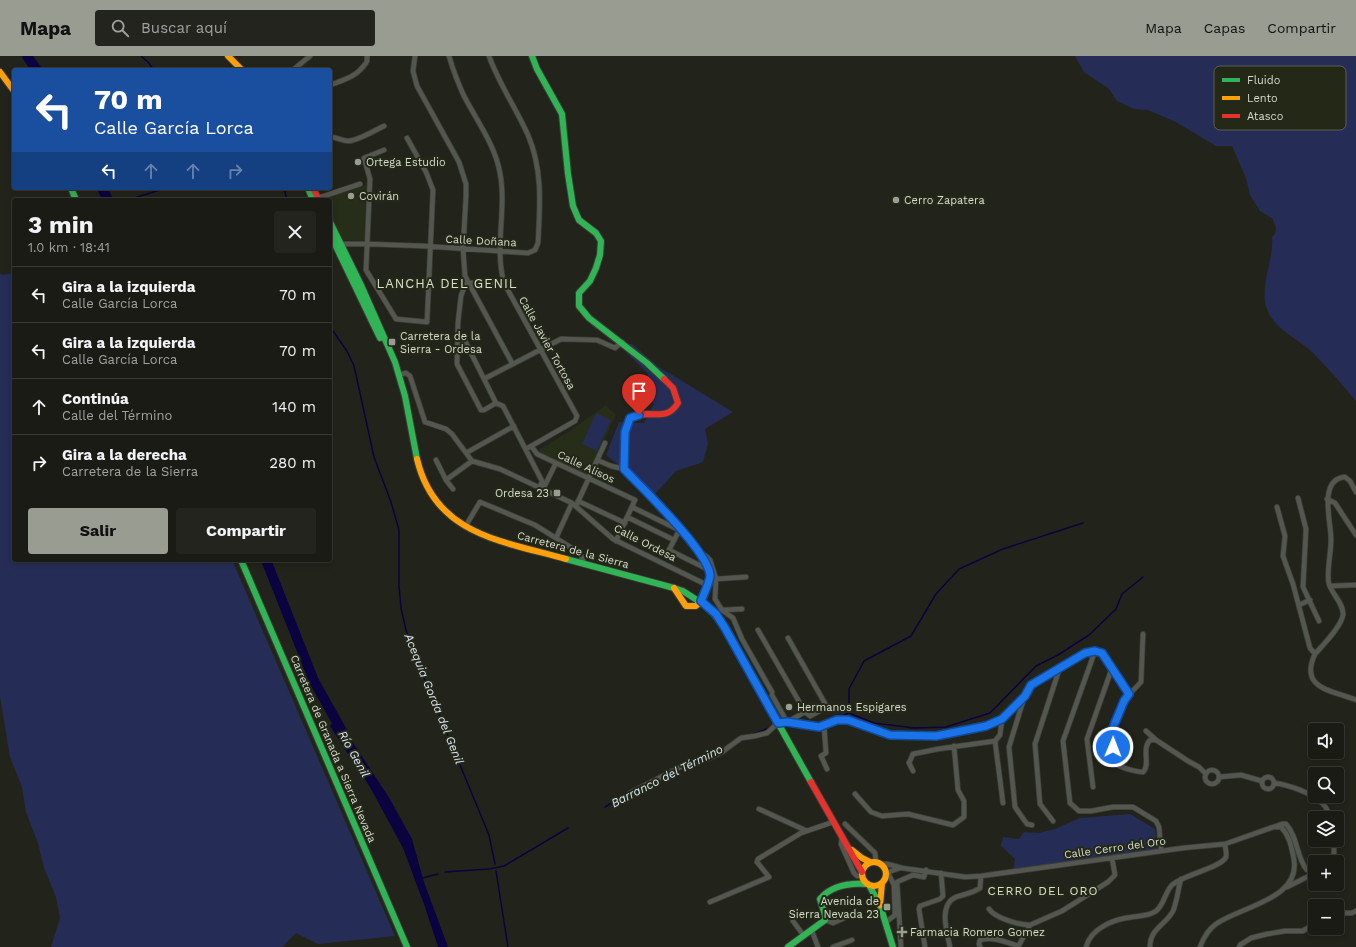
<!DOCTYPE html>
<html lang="es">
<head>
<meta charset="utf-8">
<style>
  body { margin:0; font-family:"Work Sans",sans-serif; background:#23241d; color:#f1f3f6; height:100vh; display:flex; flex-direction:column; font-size:15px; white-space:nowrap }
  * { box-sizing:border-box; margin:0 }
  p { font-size:13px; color:#9fa1a0 }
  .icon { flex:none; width:22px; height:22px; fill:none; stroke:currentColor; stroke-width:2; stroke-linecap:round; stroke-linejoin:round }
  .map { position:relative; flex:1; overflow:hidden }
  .panel { position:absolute; left:12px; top:142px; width:320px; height:364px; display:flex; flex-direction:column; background:#1a1b14; border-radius:4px; box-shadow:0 2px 6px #0003,0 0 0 1px #383934 }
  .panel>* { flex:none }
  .top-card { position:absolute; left:12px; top:12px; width:320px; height:122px; border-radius:4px; box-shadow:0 2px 6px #0003,0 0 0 1px #383934; background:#1a4fa0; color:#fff; overflow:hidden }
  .tools { position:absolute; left:1308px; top:667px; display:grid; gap:8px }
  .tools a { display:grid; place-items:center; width:36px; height:36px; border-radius:4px; background:#1a1b14; box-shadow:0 2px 6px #0003,0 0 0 1px #383934; font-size:20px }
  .pin { position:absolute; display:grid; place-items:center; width:34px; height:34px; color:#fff; margin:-41px -17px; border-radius:50% 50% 50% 0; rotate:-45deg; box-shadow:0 0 4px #0007 }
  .pin .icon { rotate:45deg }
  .me { position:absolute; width:44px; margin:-22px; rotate:1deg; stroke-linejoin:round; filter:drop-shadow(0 0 3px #0008) }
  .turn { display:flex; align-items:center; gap:14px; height:84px; padding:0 16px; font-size:18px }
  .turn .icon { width:52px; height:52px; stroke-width:2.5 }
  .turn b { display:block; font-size:28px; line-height:34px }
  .lanes { display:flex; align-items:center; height:38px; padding:0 16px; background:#0003; justify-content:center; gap:20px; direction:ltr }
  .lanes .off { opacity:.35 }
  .round { display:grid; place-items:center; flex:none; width:42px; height:42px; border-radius:4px; background:#23241d }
  .overview { display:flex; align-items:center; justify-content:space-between; height:68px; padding:0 16px }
  h1 { font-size:24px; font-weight:700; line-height:30px }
  .cta { display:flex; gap:8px; margin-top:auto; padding:8px 16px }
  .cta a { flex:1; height:46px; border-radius:4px; background:#989c91; color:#111; font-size:16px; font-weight:700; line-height:46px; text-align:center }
  .cta a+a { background:#23241d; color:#f1f3f6 }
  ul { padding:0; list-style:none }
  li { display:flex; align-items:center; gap:12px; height:56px; padding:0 16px; border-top:1px solid #383934 }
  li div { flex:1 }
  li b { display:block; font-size:15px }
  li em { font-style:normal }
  header { display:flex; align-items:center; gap:24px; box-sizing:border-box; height:56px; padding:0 20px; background:#989c91; color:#111 }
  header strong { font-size:19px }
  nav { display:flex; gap:22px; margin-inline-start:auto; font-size:14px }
  .search { width:280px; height:36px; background:#23241d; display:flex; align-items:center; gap:10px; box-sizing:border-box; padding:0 14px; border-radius:4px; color:#9fa1a0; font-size:15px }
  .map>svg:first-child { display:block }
  .built { fill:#262d18 }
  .green { fill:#252d56 }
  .water { fill:#0b033f }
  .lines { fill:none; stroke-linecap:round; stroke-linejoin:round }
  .stream { stroke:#0b033f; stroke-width:1.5 }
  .river { stroke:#0b033f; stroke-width:10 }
  .street-casing { stroke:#3c3e37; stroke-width:6 }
  .fast-casing { stroke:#3c3e37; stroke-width:8 }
  .slow-casing { stroke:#3c3e37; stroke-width:8 }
  .jam-casing { stroke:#3c3e37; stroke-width:8 }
  .street { stroke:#545650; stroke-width:4.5 }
  .fast { stroke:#30b455; stroke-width:6 }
  .slow { stroke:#ff9f0a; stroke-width:6 }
  .jam { stroke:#e5322d; stroke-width:6 }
  .route-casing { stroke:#114b97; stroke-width:10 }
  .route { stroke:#1a73e8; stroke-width:7 }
  .poi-dot { fill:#989c91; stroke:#232817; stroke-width:1.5 }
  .labels { text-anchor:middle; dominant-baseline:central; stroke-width:4; stroke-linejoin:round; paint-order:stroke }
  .poi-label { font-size:11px; fill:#d8dcd1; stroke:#232817; text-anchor:start }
  .street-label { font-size:11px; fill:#d8dcd1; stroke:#232817 }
  .water-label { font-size:12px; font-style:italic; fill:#dde3f8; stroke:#232817 }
  .neighbourhood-label { font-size:12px; letter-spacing:1px; fill:#dae1cc; stroke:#232817 }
  .quarter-label { font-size:13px; letter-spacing:1px; fill:#dae1cc; stroke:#232817 }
  .key { fill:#232817; stroke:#595e4f; stroke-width:1 }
  .key-label { font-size:11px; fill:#d8dcd1 }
</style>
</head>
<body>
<header>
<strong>Mapa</strong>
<div class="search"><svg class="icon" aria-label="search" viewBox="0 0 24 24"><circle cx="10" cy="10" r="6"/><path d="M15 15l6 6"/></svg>Buscar aquí</div>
<nav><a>Mapa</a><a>Capas</a><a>Compartir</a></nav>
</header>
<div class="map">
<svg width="1356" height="891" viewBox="0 0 1356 891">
  <rect width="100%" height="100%" fill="#22241b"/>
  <path class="built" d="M367,128L364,185L340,184L330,163V144H321Z
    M606,349L610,354L616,358L588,420L540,397V393L565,378Z"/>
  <path class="green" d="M1075,0H1356V345C1342,328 1328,312 1313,297C1298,282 1272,273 1266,250C1260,229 1274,204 1272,181L1275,178L1276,171L1272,162L1260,155L1250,139L1246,122L1232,90H1216L1176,66L1148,54L1134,53L1117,45L1109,33L1084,16Z
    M14,217V504H232L395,880L318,888L296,877L282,891H51L60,862L56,841L44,812L38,787L26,756L22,731L10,701L0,641V218L3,219Z
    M631,287L659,311L733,356L705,373L708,388L703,406L676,415L655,438L606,399L619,366L644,367L654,348L643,337L648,318L627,297Z
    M596,357L611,364L597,395L582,388Z
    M1130,758L1155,773L1157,793L1013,814L1015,803L1001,790L1003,781L1019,783L1024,776L1039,777L1055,773L1080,762Z"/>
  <path class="water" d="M336,661L390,743L412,783L424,826L448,891H438L425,851L403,792L371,733L330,670Z"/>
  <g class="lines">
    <path class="stream" d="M141,0L148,6L154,14
      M284,132L287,144
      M128,144L166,132
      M330,271L347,295L354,310L374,401L391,446L399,474V530L401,552L406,574L417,605L489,779L495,808
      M849,657V633L864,605L911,580L936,538L959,513L1003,493L1083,467
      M838,662L849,657L874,667L914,672L946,671L990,657L1036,610L1058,599L1089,579L1116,553L1122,538L1143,521
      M783,671L801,670
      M754,678L769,672
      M702,702L725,691
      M605,751L628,737
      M496,815L508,891
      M445,816L489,813L504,810L568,772
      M422,822L438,818"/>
    <path class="river" d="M27,0L37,14
      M102,132L108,144
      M266,504L314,625L342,675"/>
    <g class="street-casing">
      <path id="street" d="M415,0L413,15L417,30L459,106L466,128V140L463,193L465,220L512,307
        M449,0C453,14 458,27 464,40C477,65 495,89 500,117C507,153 494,191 504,227L577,360L575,365L526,393
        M367,5V0
        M293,14L310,0
        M330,29C346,23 356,21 366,7
        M330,81C337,81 342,85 348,85C358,85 375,74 384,70
        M384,94L364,102L370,123L366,214L396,263L427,266L433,134L426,116L407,82
        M318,142L360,128
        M341,188H368L423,190L528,197L535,194L538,187C540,150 543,114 528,79C516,52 499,28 489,0
        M467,227L465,229L461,240L458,266L457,308L481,354H484L496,347
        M467,227H504
        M457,282H461L465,285L496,347L503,350L542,425L540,431
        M398,319L406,317L410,320L425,366L446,373L452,378L472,405L500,413L572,447L613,483L707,529
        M484,323L561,283L597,284L615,292L622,286
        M532,391L537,398L635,444L616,485
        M466,397L514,370
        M436,404L446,424L453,433
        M597,404L611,410L624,413
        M446,424L472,405
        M543,433L556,407
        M1356,436L1350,425L1345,421C1317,423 1332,469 1331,485C1331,497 1326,518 1329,528C1332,538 1344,548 1343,559C1341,571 1323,589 1315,598C1298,634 1335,635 1356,644
        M1298,442L1306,473L1303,531L1319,565
        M1327,443L1335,447L1356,479
        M578,445L625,467
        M576,450L605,387
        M632,451L679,474
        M1277,451L1285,480L1283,500L1293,528L1310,592L1315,598
        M627,461L674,484
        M465,471L480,446L535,469L575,494L581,500L584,507
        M680,473L669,494L709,514
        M556,482L572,447
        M699,496L706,500L710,504L716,523L715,543L722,554L733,562L742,583L772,636
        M716,523L746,521
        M1330,530L1356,529
        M1299,549L1310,544
        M722,554L742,553
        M758,574L805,656
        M1143,578L1141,626L1126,642L1113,674C1111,680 1113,705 1118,709C1122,712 1137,716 1143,716C1151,709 1141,693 1150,684H1156L1188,705L1199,711L1206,718
        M1095,595L1063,685L1070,747L1079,755H1091L1113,751H1133L1156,765L1159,771L1161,795
        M772,639L787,666
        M1024,642L1009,691L1015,751L1027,768L1032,769
        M787,666L819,671L837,664H848L890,679L936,680L986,670L1002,663L1025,640L1031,629L1085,597L1095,595L1102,597L1129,638
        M824,669L826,697L821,700L827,713
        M1146,675L1155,683
        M995,685L1003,747
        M1205 721a7 7 0 1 1 14 0a7 7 0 1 1-14 0Z
        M913,715L909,707L913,698L938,693L995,685L1000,679L1002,663
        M1219,721L1241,719L1262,725
        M1262 727a6 6 0 1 1 12 0a6 6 0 1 1-12 0Z
        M1274,727C1289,729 1313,737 1323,748C1327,752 1329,757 1331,762
        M1093,731L1087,683L1112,612
        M630,737L686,708L710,702L722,696L741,682L755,680L767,677L778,667L787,666L805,656L810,660L827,651L788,582
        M855,738L871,756L882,760L908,758L953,769L964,761V745L958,734L954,690
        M759,753L807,775
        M1053,765L1040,748L1035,688L1060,611
        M845,768L875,797L876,806
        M842,781L841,788L854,817L857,820H861
        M1330,806L1334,797V784
        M882,808H887L902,812L965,821L981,820L1183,792L1225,788L1282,768H1286C1298,781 1296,801 1307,814H1315
        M886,817L900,812
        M1287,831L1315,817
        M710,846L769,821L757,806L758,803L801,777L833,766
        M989,853C995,862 1019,869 1030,869
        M1337,857H1352L1356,855
        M825,864L833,867L844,862
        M793,865L804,880
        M885,867L895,859L894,829L889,819L886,818
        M812,875L818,891
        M833,891L852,884
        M901,891L897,826L913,819L924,821L926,814
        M925,891L919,853L920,850L940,843L943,840L941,817
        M950,891C947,876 938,849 956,841C965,838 973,837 980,832L981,820
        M980,891L979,888L980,884C993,880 1006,886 1018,890
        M1018,891L1030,869L1062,855L1108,826L1115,819L1112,802
        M1086,891C1091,872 1114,863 1132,861C1139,860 1149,860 1156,855C1164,849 1165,836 1172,829C1184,818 1221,812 1226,801C1227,797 1225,792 1225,788
        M1150,891C1150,872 1166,869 1173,855C1177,846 1178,833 1181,823
        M1200,891C1203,883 1209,873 1216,868C1241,850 1305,843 1293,799C1291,789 1289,779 1281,771H1276
        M1239,891L1240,889L1251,882L1267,878L1285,875H1303L1315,867"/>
    </g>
    <g class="fast-casing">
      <path id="fast" d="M532,0L537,13L562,58L568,118L573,150L579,164L596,177L601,185L600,199L596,212L590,225L579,237V250L589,262L647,307L664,323
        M71,132L76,144
        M308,132L313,144
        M330,166L361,229L395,306L405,340L417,403
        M330,178L380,282
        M566,503L674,532L683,535L703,548L714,558L725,572L811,726
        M241,504L407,891
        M869,829L880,849L893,891
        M788,891L825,864V859L820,843C831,830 850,827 866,828"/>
    </g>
    <g class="slow-casing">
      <path id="slow" d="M228,0L242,14
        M0,16L14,35
        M417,403C435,479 502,485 566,503
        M674,465C684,478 708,503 710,519C711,525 707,532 704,537C702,542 701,546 696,550H686L674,532
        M852,794L862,802L870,806
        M862 818a12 12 0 1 1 24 0a12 12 0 1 1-24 0Z
        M880,849L882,827"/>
    </g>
    <g class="jam-casing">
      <path id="jam" d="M313,132L319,144
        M664,323L673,332L678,347C669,361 661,358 646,358C641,359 635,360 630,362L625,376L624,413L674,465
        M811,726L862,816"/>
    </g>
    <use href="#street" class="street"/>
    <use href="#fast" class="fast"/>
    <use href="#slow" class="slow"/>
    <use href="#jam" class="jam"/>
  </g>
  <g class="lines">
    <g class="route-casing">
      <path id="route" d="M639,359L630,362L625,376L624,413C642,432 708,495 710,519C710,525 704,538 701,545L716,558L725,572L778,667L787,666L819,671L837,664H848L890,679L936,680L986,670L1002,663L1025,640L1031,629L1085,597L1095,595L1102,597L1129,638L1124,645L1112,674L1113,691"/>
    </g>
    <use href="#route" class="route"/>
  </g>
  <g class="poi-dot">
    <circle cx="358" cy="106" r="4"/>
    <circle cx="351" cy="140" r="4"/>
    <circle cx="896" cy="144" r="4"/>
    <rect x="388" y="282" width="8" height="8" rx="2"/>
    <rect x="553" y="433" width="8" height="8" rx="2"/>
    <circle cx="789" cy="651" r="4"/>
    <rect x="883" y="847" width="8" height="8" rx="2"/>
    <path d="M900 870h4v4h4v4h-4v4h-4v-4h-4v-4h4z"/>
  </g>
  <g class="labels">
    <g class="poi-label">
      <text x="366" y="106">Ortega Estudio</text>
      <text x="359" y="140">Covirán</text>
      <text x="904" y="144">Cerro Zapatera</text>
      <text x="400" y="280">Carretera de la<tspan x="400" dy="13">Sierra - Ordesa</tspan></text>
      <text x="549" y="437" text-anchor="end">Ordesa 23</text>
      <text x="797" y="651">Hermanos Espigares</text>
      <text x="879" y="845" text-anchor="end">Avenida de<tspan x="879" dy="13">Sierra Nevada 23</tspan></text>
      <text x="910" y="876">Farmacia Romero Gomez</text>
    </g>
    <g class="street-label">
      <text transform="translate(481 185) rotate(3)">Calle Doñana</text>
      <text transform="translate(547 287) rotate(61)">Calle Javier Tortosa</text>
      <text transform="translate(586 411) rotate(25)">Calle Alisos</text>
      <text transform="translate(645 487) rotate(27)">Calle Ordesa</text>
      <text transform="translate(573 494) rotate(15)">Carretera de la Sierra</text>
      <text transform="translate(333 693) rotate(67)">Carretera de Granada a Sierra Nevada</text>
      <text transform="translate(1115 792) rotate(-8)">Calle Cerro del Oro</text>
    </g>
    <g class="water-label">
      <text transform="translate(434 643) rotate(68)">Acequia Gorda del Genil</text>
      <text transform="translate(354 698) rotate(61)">Río Genil</text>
      <text transform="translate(667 720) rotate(-27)">Barranco del Término</text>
    </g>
    <g class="neighbourhood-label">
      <text x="1043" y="835">CERRO DEL ORO</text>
    </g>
    <g class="quarter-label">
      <text x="447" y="227">LANCHA DEL GENIL</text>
    </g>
  </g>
  <rect x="1214" y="10" width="132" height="64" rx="6" class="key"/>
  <rect x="1222" y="22" width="18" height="4" fill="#30b455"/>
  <rect x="1222" y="40" width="18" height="4" fill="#ff9f0a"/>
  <rect x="1222" y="58" width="18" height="4" fill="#e5322d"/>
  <g class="key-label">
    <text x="1247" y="28">Fluido</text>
    <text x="1247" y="46">Lento</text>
    <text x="1247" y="64">Atasco</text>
  </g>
</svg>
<div class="tools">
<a><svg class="icon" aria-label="sound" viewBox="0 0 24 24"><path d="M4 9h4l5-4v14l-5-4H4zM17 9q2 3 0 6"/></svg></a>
<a><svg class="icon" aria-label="search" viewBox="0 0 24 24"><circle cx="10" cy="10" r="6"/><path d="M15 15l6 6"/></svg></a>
<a><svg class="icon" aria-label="layers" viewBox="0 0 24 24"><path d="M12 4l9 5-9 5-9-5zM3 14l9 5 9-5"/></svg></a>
<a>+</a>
<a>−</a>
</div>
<div class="pin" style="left:639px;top:359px;background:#d93025"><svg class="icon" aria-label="arrive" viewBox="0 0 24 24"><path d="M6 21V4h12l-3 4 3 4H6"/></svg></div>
<svg class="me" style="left:1113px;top:691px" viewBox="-20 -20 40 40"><circle r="17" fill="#1a73e8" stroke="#fff" stroke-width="3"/><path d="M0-11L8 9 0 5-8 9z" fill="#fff"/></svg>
<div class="top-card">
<div class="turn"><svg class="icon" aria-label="left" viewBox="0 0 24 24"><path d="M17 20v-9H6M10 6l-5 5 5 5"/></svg><div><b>70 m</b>Calle García Lorca</div></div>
<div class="lanes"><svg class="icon" aria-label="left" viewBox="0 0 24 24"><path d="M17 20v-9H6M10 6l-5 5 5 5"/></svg><svg class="icon off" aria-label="ahead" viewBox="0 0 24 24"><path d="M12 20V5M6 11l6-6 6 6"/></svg><svg class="icon off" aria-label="ahead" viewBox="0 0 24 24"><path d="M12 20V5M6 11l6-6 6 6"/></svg><svg class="icon off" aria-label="right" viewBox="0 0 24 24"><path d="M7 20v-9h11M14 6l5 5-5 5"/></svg></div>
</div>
<section class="panel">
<div class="overview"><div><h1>3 min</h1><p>1.0 km · 18:41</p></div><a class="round"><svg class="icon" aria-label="close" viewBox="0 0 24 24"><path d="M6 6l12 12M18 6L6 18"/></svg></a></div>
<ul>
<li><svg class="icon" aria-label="left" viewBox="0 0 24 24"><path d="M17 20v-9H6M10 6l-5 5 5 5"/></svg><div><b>Gira a la izquierda</b><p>Calle García Lorca</p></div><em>70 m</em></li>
<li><svg class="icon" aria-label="left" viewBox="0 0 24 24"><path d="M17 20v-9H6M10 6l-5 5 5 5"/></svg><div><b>Gira a la izquierda</b><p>Calle García Lorca</p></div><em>70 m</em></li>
<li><svg class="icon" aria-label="ahead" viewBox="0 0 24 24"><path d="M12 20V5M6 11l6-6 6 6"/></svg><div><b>Continúa</b><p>Calle del Término</p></div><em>140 m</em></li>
<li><svg class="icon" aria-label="right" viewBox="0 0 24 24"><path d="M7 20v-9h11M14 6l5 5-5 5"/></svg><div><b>Gira a la derecha</b><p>Carretera de la Sierra</p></div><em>280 m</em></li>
</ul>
<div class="cta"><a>Salir</a><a>Compartir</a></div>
</section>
</div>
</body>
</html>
